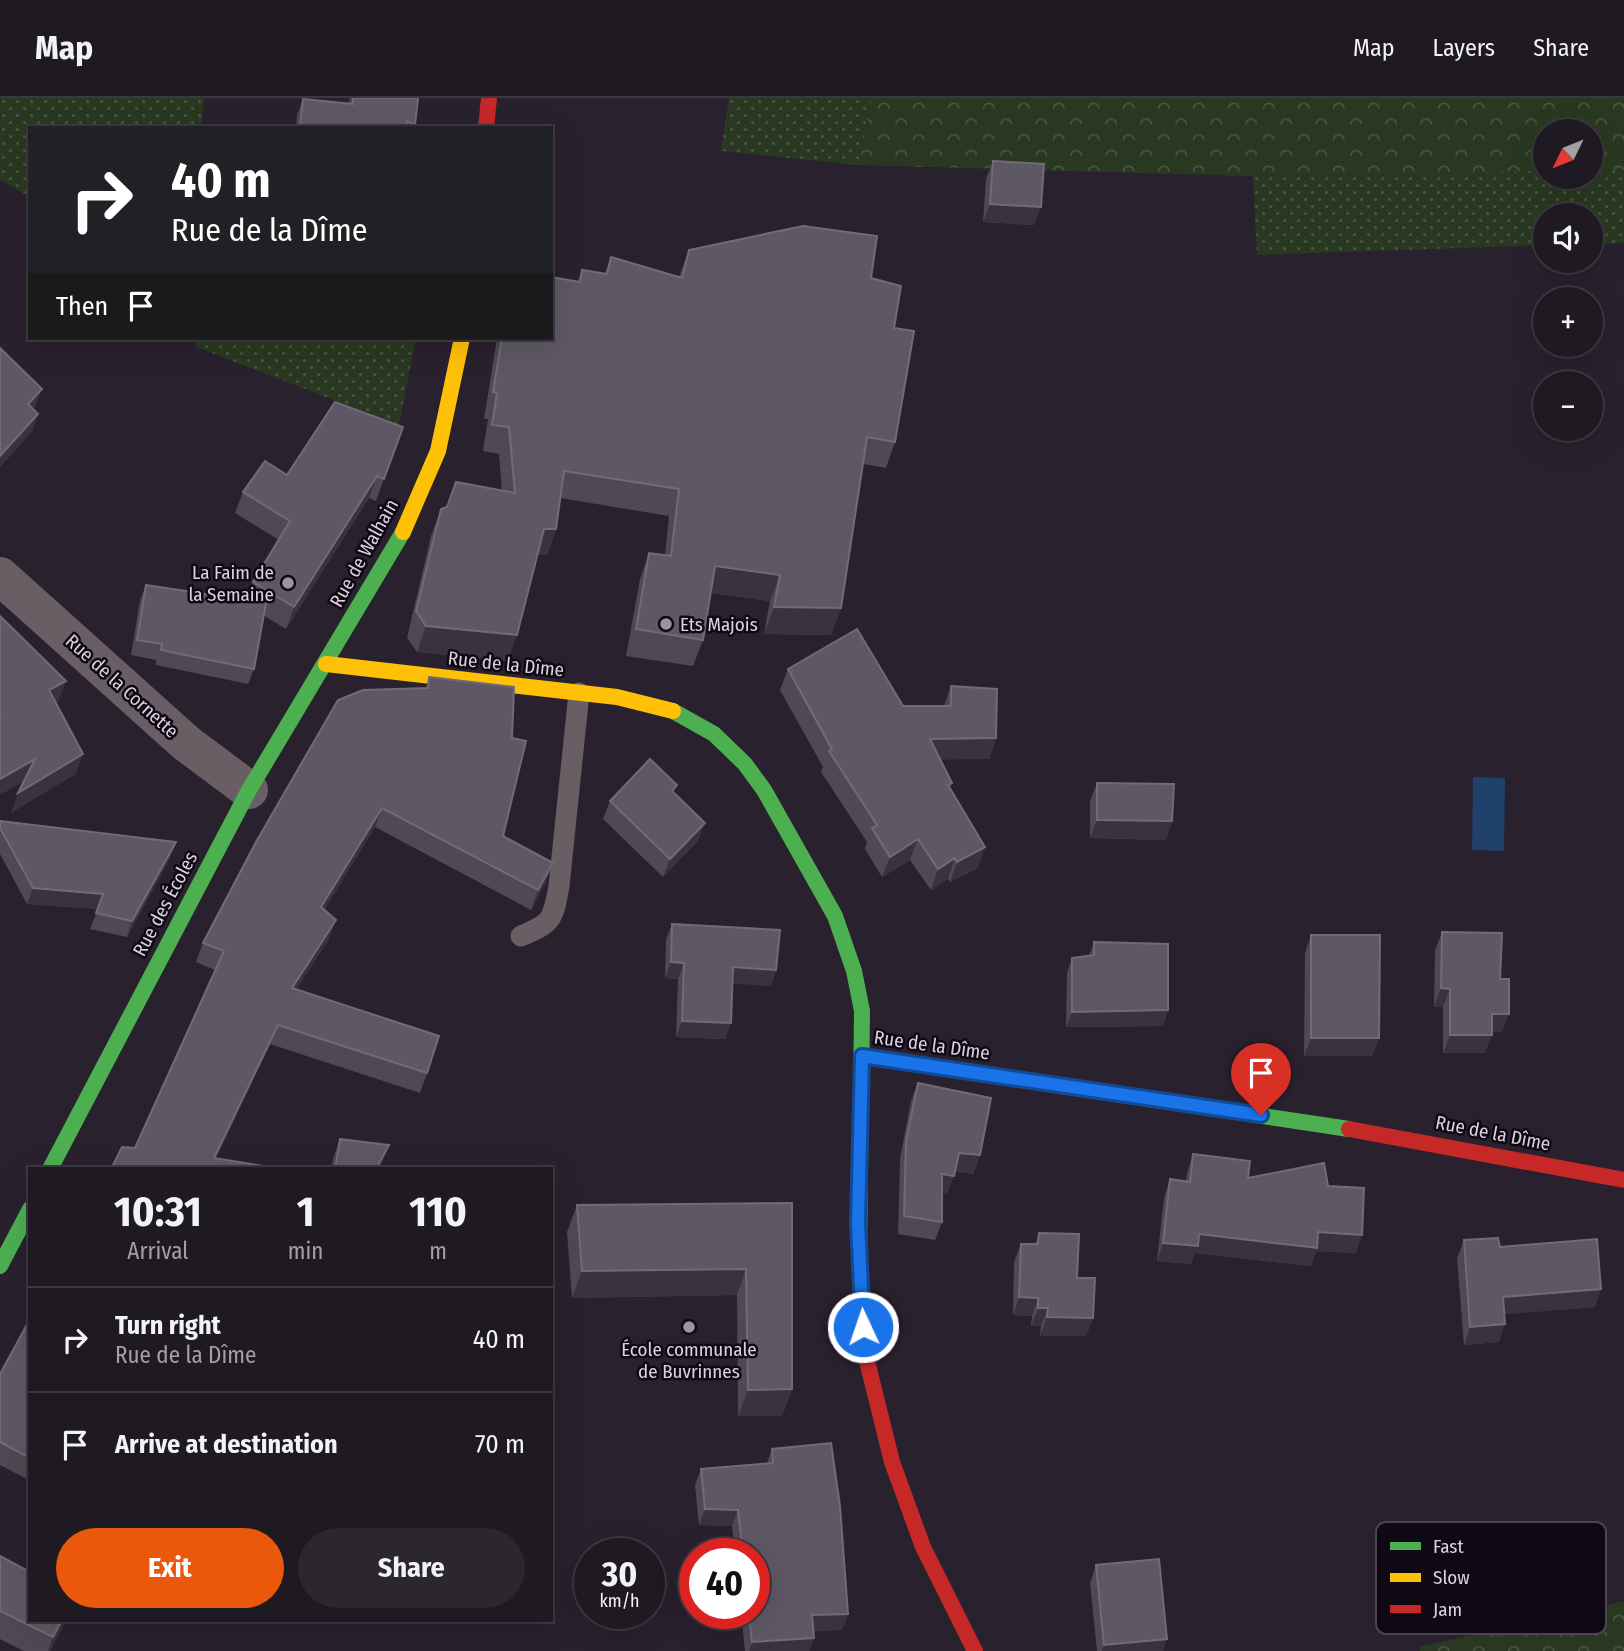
<!DOCTYPE html>
<html lang="en">
<head>
<meta charset="utf-8">
<style>
  body { margin:0; font-family:"Fira Sans Condensed",sans-serif; background:#2c262f; color:#f1f3f6; height:100vh; display:flex; flex-direction:column; font-size:26px; white-space:nowrap }
  * { box-sizing:border-box; margin:0 }
  p { font-size:23px; color:#a1a0a5 }
  .icon { flex:none; width:38px; height:38px; fill:none; stroke:currentColor; stroke-width:2; stroke-linecap:round; stroke-linejoin:round }
  .map { position:relative; flex:1; overflow:hidden }
  .details { position:absolute; left:28px; top:1069px; width:525px; height:455px; display:flex; flex-direction:column; background:#1f1922; border-radius:0px; box-shadow:0 7px 28px #0002,0 0 0 2px #3c3840 }
  .details>* { flex:none }
  .top-card { position:absolute; left:28px; top:28px; width:525px; height:214px; border-radius:0px; box-shadow:0 7px 28px #0002,0 0 0 2px #3c3840; background:#202124; color:#fff; overflow:hidden }
  .needle { width:46px; rotate:227deg }
  .buttons { position:absolute; left:1533px; top:21px; display:grid; gap:14px }
  .buttons a { display:grid; place-items:center; width:70px; height:70px; border-radius:50%; background:#1f1922; box-shadow:0 7px 28px #0002,0 0 0 2px #3c3840; font-size:35px }
  .speed { position:absolute; left:574px; top:1440px; display:flex; gap:14px; font-size:35px; font-weight:700; text-align:center }
  .speed>* { display:grid; place-content:center; width:91px; height:91px; border-radius:50%; background:#1f1922; box-shadow:0 7px 28px #0002,0 0 0 2px #3c3840; line-height:1 }
  .speed small { font-size:18px; font-weight:400 }
  .speed .limit { border:10px solid #d22; background:#fff; color:#111 }
  .pin { position:absolute; display:grid; place-items:center; width:60px; height:60px; color:#fff; margin:-72px -30px; border-radius:50% 50% 50% 0; rotate:-45deg; box-shadow:0 0 7px #0007 }
  .pin .icon { rotate:45deg }
  .me { position:absolute; width:77px; margin:-38px; rotate:357deg; stroke-linejoin:round; filter:drop-shadow(0 0 5px #0008) }
  .turn { display:flex; align-items:center; gap:24px; height:147px; padding:0 28px; font-size:32px }
  .turn .icon { width:91px; height:91px; stroke-width:2.5 }
  .turn b { display:block; font-size:49px; line-height:60px }
  .then { display:flex; align-items:center; height:66px; padding:0 28px; background:#0003; gap:14px; font-size:26px }
  .eta { display:flex; justify-content:space-evenly; align-items:center; height:119px; text-align:center }
  .eta b { font-size:42px; font-weight:700; line-height:49px }
  .action { display:flex; gap:14px; margin-top:auto; padding:14px 28px }
  .action a { flex:1; height:80px; border-radius:42px; background:#ea580c; color:#fff; font-size:28px; font-weight:700; line-height:80px; text-align:center }
  .action a+a { background:#2c262f; color:#f1f3f6 }
  ul { padding:0; list-style:none }
  li { display:flex; align-items:center; gap:21px; height:105px; padding:0 28px; border-top:2px solid #3c3840 }
  li div { flex:1 }
  li b { display:block; font-size:26px }
  li em { font-style:normal }
  header { display:flex; align-items:center; gap:42px; box-sizing:border-box; height:98px; padding:0 35px; background:#1f1922; border-bottom:2px solid #3c3840 }
  header strong { font-size:33px }
  nav { display:flex; gap:38px; margin-inline-start:auto; font-size:24px }
  .map>svg:first-child { display:block }
  .grass { fill:url(#grass-dots) }
  .forest { fill:url(#forest-crowns) }
  .water { fill:#1f416b }
  .lines { fill:none; stroke-linecap:round; stroke-linejoin:round }
  .lane { stroke:#685e63; stroke-width:21 }
  .street { stroke:#685e63; stroke-width:38 }
  .fast { stroke:#4caf50; stroke-width:16 }
  .slow { stroke:#ffc107; stroke-width:16 }
  .jam { stroke:#c62828; stroke-width:16 }
  .wall { fill:#504955 }
  .shaded-wall { fill:#3a333f }
  .building { fill:#5e5864; stroke:#726b77; stroke-width:2 }
  .route-casing { stroke:#114b97; stroke-width:18 }
  .route { stroke:#1a73e8; stroke-width:12 }
  .poi-dot { fill:#9d94a2; stroke:#0f0913; stroke-width:2.5 }
  .labels { text-anchor:middle; dominant-baseline:central; stroke-width:5; stroke-linejoin:round; paint-order:stroke }
  .street-label { font-size:19px; fill:#dbd2e1; stroke:#0f0913 }
  .poi-label { font-size:19px; fill:#dbd2e1; stroke:#0f0913; text-anchor:end }
  .key { fill:#0f0913; stroke:#4c4551; stroke-width:2 }
  .key-label { font-size:19px; fill:#dbd2e1 }
</style>
</head>
<body>
<header>
<strong>Map</strong>
<nav><a>Map</a><a>Layers</a><a>Share</a></nav>
</header>
<div class="map">
<svg width="1624" height="1553" viewBox="0 0 1624 1553">
  <defs>
    <pattern id="grass-dots" width="8" height="8" patternUnits="userSpaceOnUse" patternTransform="scale(1.75)"><rect width="8" height="8" fill="#293921"/><path d="M2 2h.1M6 6h.1" fill="none" stroke="#475541" stroke-width="1.8" stroke-linecap="round"/></pattern>
    <pattern id="forest-crowns" width="20" height="18" patternUnits="userSpaceOnUse" patternTransform="scale(1.75)"><rect width="20" height="18" fill="#293921"/><path d="M2 6a3 3 0 1 1 6 0M12 15a3 3 0 1 1 6 0" fill="none" stroke="#475541"/></pattern>
  </defs>
  <rect width="100%" height="100%" fill="#29212e"/>
  <path class="grass" d="M0,0H204L201,30H30V99L0,81Z
    M729,0H872L859,67L721,53Z
    M1624,72V145L1591,146V117H1545V147L1257,157L1253,78L1545,73V79H1591V73Z
    M195,240H416L399,327L196,249Z"/>
  <path class="forest" d="M872,0H1624V72L1591,73V33H1545V73L1253,78L859,67Z
    M1624,1503V1553H1420L1419,1549Z"/>
  <path class="water" d="M1473,679L1505,680L1504,753L1472,752Z"/>
  <g class="lines">
    <path class="lane" d="M521,838C553,825 553,821 559,788L579,595"/>
    <path class="street" d="M0,478L186,645L249,692"/>
    <path class="fast" d="M673,613L714,636L745,666L764,692L835,818L854,873L862,913L859,1158
      M862,958L1349,1031
      M50,1071L249,692L403,434
      M0,1168L30,1111"/>
    <path class="slow" d="M403,434L438,353L462,240
      M326,566L617,599L673,613"/>
    <path class="jam" d="M486,30L489,0
      M1349,1031L1624,1082
      M859,1158L865,1255L892,1364L923,1449L975,1553"/>
  </g>
  <path class="wall" d="M350,0H418L414,30H296L297,17L303,1L349,6Z
    M993,63L1034,127L983,124L986,81Z
    M689,152L871,180L894,230L895,344L886,370L863,366L841,510L831,537L764,536L770,503L711,495L703,542L693,568L626,558L640,481L649,455L665,457L669,418L560,400L556,431L547,457H537L508,563L417,554L407,540L431,438L441,411L502,393L499,356L483,353L488,321H484L497,240H551L578,183L582,172L605,175L611,159L679,179Z
    M403,329L376,403L369,400L286,531L263,517L254,571L248,586L156,567V562L131,557L140,502L146,487L247,502L253,484L279,442L235,415L243,394L287,377Z
    M788,571L903,608H944L951,588L996,640L989,661H940L952,685L950,689L978,770L950,784L948,781L931,792L910,762L882,779L865,751L867,744L821,674L823,669L780,592Z
    M429,579L503,738L546,784L531,812L375,729L324,812L329,841L296,891L427,975L420,995L270,946L216,1060L135,1050L215,872L196,864L203,845L426,590Z
    M1097,685L1172,723L1166,742L1090,740V703Z
    M674,695L698,743L663,779L603,721L610,703Z
    M0,723L170,760L127,839L90,831L98,811L27,806L0,756Z
    M672,826L776,872L771,888L733,885L725,941L676,939L678,881L665,880L666,842Z
    M1442,834L1502,934H1492L1485,955H1443V909H1434L1435,853Z
    M1311,837L1379,940L1372,958H1304L1305,855Z
    M1094,844L1168,912L1163,928L1066,929L1067,875L1072,860L1089,858Z
    M918,985L980,1057L973,1076L955,1073L947,1096L942,1095V1124L935,1142L898,1136L900,1061L911,1003Z
    M340,1041L389,1047L379,1071H331L333,1061Z
    M1193,1056L1248,1080L1328,1088L1356,1155L1316,1153L1311,1168L1195,1155L1191,1166L1157,1163L1164,1100L1170,1081L1186,1083L1187,1075Z
    M792,1105V1291L782,1318H738L737,1197L572,1200L567,1134L577,1107Z
    M1039,1135L1093,1220L1086,1238H1040L1041,1228H1031L1032,1218L1013,1217L1014,1164L1021,1146H1035Z
    M1464,1142L1500,1149L1595,1209L1504,1216L1499,1244L1464,1247L1457,1160Z
    M30,1221V1375L27,1381L0,1367V1276Z
    M772,1351L848,1516L842,1532L813,1533L814,1540L809,1553H745L741,1516H754V1456H735L732,1428L699,1427L695,1387L701,1371L767,1365Z
    M0,1458L66,1522L50,1553H24L0,1541Z
    M1096,1467L1163,1553H1097L1090,1485Z"/>
  <path class="shaded-wall" d="M990,106L1041,109L1034,127L983,124Z
    M42,291L35,309L22,325L28,306Z
    M38,316L32,334L0,369V358Z
    M377,378L369,400L286,531L294,509Z
    M544,431H556L547,457H534Z
    M715,468L780,477L770,503L706,494Z
    M774,509L841,510L831,537L764,536Z
    M426,528L517,537L508,563L417,554Z
    M66,583L59,603L42,612L49,592Z
    M996,640L989,661L922,662L930,641Z
    M83,656L76,676L11,715L18,695Z
    M35,661L28,681L0,697V681Z
    M382,710L375,729L314,829L321,809Z
    M1097,722L1172,723L1166,742L1090,740Z
    M705,725L698,743L663,779L670,761Z
    M918,741L910,762L882,779L890,759Z
    M176,744L170,760L127,839L132,823Z
    M985,749L978,770L950,784L957,764Z
    M955,760L948,781L931,792L938,771Z
    M553,765L546,784L531,812L538,792Z
    M33,790L103,796L98,811L27,806Z
    M336,822L329,841L285,909L292,890Z
    M671,864L684,865L678,881L665,880Z
    M733,869L776,872L771,888L727,885Z
    M1441,890L1450,891L1443,909H1434Z
    M1168,912L1163,928L1066,929L1072,914Z
    M1492,916H1509L1502,934H1485Z
    M682,923L731,925L725,941L676,939Z
    M278,927L270,946L211,1071L214,1060Z
    M1450,937H1492L1485,955H1443Z
    M1311,940H1379L1372,958H1304Z
    M389,1047L382,1066L379,1071H376Z
    M959,1055L980,1057L973,1076L952,1073Z
    M942,1076L954,1078L947,1096L935,1094Z
    M1318,1134L1362,1137L1356,1155L1316,1153L1311,1168L1195,1155L1191,1166L1157,1163L1163,1145L1199,1136Z
    M746,1171L737,1197L572,1200L582,1173Z
    M1601,1191L1595,1209L1496,1217L1503,1199Z
    M1019,1199L1038,1200L1032,1218L1013,1217Z
    M1038,1210H1048L1041,1228H1031Z
    M1047,1219L1093,1220L1086,1238H1040Z
    M1505,1226L1499,1244L1464,1247L1470,1229Z
    M792,1291L782,1318H738L748,1292Z
    M705,1411L738,1412L732,1428L699,1427Z
    M848,1516L842,1532L806,1534L812,1517Z
    M62,1522H66L50,1553H48L53,1539Z
    M814,1540L809,1553H749L752,1544Z
    M1167,1541L1163,1553H1102L1104,1547Z"/>
  <path class="building" d="M353,0H418L415,27L407,23L406,30H300L303,1L353,6Z
    M993,63L1044,66L1041,109L990,106Z
    M803,128L877,138L871,180L901,188L894,230L914,233L895,344L867,339L841,510L774,509L780,477L715,468L703,542L636,531L649,455L671,458L679,391L564,373L556,431H544L517,537L426,528L416,513L441,411L447,409L456,384L515,395L509,329L492,327L497,295L493,294L502,240H551V179L580,184L582,172L607,176L611,159L682,180L689,152Z
    M0,250L42,291L28,306L38,316L0,358Z
    M335,304L403,329L384,381L377,378L294,509L253,484L290,423L243,394L265,363L287,377Z
    M146,487L266,505L254,571L161,552L162,546L137,542Z
    M0,518L66,583L49,592L83,656L18,695L35,661L0,681V620L1,619L0,618Z
    M857,531L903,608H951V588L997,591L996,640L930,641L952,685L948,687L985,749L957,764L955,760L938,771L918,741L890,759L872,730L877,727L829,653L832,651L788,571Z
    M429,579L514,589L512,640L526,643L503,738L553,765L538,792L382,710L321,809L336,822L292,890L439,938L427,975L278,927L214,1060L282,1071H111L122,1049L135,1050L224,853L203,845L256,744L338,602L363,592L428,590Z
    M650,661L677,687L672,693L705,725L670,761L610,703Z
    M1097,685L1174,686L1172,723L1097,722Z
    M0,723L176,744L132,823L96,815L103,796L33,790L0,730Z
    M672,826L780,832L776,872L733,869L731,925L682,923L684,865L671,864Z
    M1442,834L1502,835L1500,881H1509V916H1492V937H1450V891L1441,890Z
    M1311,837H1380L1379,940H1311Z
    M1094,844L1168,846V912L1072,914V860L1094,857Z
    M918,985L991,1000L980,1057L959,1055L954,1078L942,1076V1124L904,1118L906,1043Z
    M340,1041L389,1047L376,1071H335Z
    M1193,1056L1250,1063L1248,1080L1324,1065L1328,1088L1364,1090L1362,1137L1318,1134L1317,1150L1199,1136L1198,1148L1163,1145L1170,1081L1190,1084Z
    M792,1105V1291L748,1292L746,1171L582,1173L577,1107Z
    M1039,1135L1079,1136L1077,1180H1095L1093,1220L1047,1219L1048,1210H1038V1200L1019,1199L1021,1146H1038Z
    M1498,1140L1500,1149L1597,1141L1601,1191L1503,1199L1505,1226L1470,1229L1464,1142Z
    M30,1221V1360L0,1344V1276Z
    M831,1345L840,1408L848,1516L812,1517L814,1540L752,1544L749,1516H754V1456H743L738,1412L705,1411L701,1371L773,1365L772,1351Z
    M0,1458L30,1474V1522H62L53,1539L0,1513Z
    M1159,1461L1167,1541L1104,1547L1096,1467Z"/>
  <g class="lines">
    <g class="route-casing">
      <path id="route" d="M863,1229L858,1126L862,958L1261,1017"/>
    </g>
    <use href="#route" class="route"/>
  </g>
  <g class="poi-dot">
    <circle cx="288" cy="485" r="7"/>
    <circle cx="666" cy="526" r="7"/>
    <circle cx="689" cy="1229" r="7"/>
  </g>
  <g class="labels">
    <g class="street-label">
      <text transform="translate(364 455) rotate(-61)">Rue de Walhain</text>
      <text transform="translate(506 566) rotate(6)">Rue de la Dîme</text>
      <text transform="translate(122 588) rotate(42)">Rue de la Cornette</text>
      <text transform="translate(165 806) rotate(-62)">Rue des Écoles</text>
      <text transform="translate(932 947) rotate(8)">Rue de la Dîme</text>
      <text transform="translate(1493 1035) rotate(11)">Rue de la Dîme</text>
    </g>
    <g class="poi-label">
      <text x="274" y="474">La Faim de<tspan x="274" dy="22">la Semaine</tspan></text>
      <text x="680" y="526" text-anchor="start">Ets Majois</text>
      <text x="689" y="1251" text-anchor="middle">École communale<tspan x="689" dy="22">de Buvrinnes</tspan></text>
    </g>
  </g>
  <rect x="1376" y="1424" width="230" height="112" rx="10" class="key"/>
  <rect x="1390" y="1444" width="31" height="8" fill="#4caf50"/>
  <rect x="1390" y="1475" width="31" height="9" fill="#ffc107"/>
  <rect x="1390" y="1507" width="31" height="8" fill="#c62828"/>
  <g class="key-label">
    <text x="1433" y="1455">Fast</text>
    <text x="1433" y="1486">Slow</text>
    <text x="1433" y="1518">Jam</text>
  </g>
</svg>
<div class="buttons">
<a><svg class="needle" viewBox="-14 -14 28 28"><path d="M0-13l5 13h-10z" fill="#e53935"/><path d="M0 13l5-13h-10z" fill="#a1a0a5"/></svg></a>
<a><svg class="icon" aria-label="sound" viewBox="0 0 24 24"><path d="M4 9h4l5-4v14l-5-4H4zM17 9q2 3 0 6"/></svg></a>
<a>+</a>
<a>−</a>
</div>
<div class="speed"><div>30<small>km/h</small></div><div class="limit">40</div></div>
<div class="pin" style="left:1261px;top:1017px;background:#d93025"><svg class="icon" aria-label="arrive" viewBox="0 0 24 24"><path d="M6 21V4h12l-3 4 3 4H6"/></svg></div>
<svg class="me" style="left:863px;top:1229px" viewBox="-20 -20 40 40"><circle r="17" fill="#1a73e8" stroke="#fff" stroke-width="3"/><path d="M0-11L8 9 0 5-8 9z" fill="#fff"/></svg>
<div class="top-card">
<div class="turn"><svg class="icon" aria-label="right" viewBox="0 0 24 24"><path d="M7 20v-9h11M14 6l5 5-5 5"/></svg><div><b>40 m</b>Rue de la Dîme</div></div>
<div class="then">Then<svg class="icon" aria-label="arrive" viewBox="0 0 24 24"><path d="M6 21V4h12l-3 4 3 4H6"/></svg></div>
</div>
<section class="details">
<div class="eta">
<div><b>10:31</b><p>Arrival</p></div>
<div><b>1</b><p>min</p></div>
<div><b>110</b><p>m</p></div>
</div>
<ul>
<li><svg class="icon" aria-label="right" viewBox="0 0 24 24"><path d="M7 20v-9h11M14 6l5 5-5 5"/></svg><div><b>Turn right</b><p>Rue de la Dîme</p></div><em>40 m</em></li>
<li><svg class="icon" aria-label="arrive" viewBox="0 0 24 24"><path d="M6 21V4h12l-3 4 3 4H6"/></svg><div><b>Arrive at destination</b></div><em>70 m</em></li>
</ul>
<div class="action"><a>Exit</a><a>Share</a></div>
</section>
</div>
</body>
</html>
